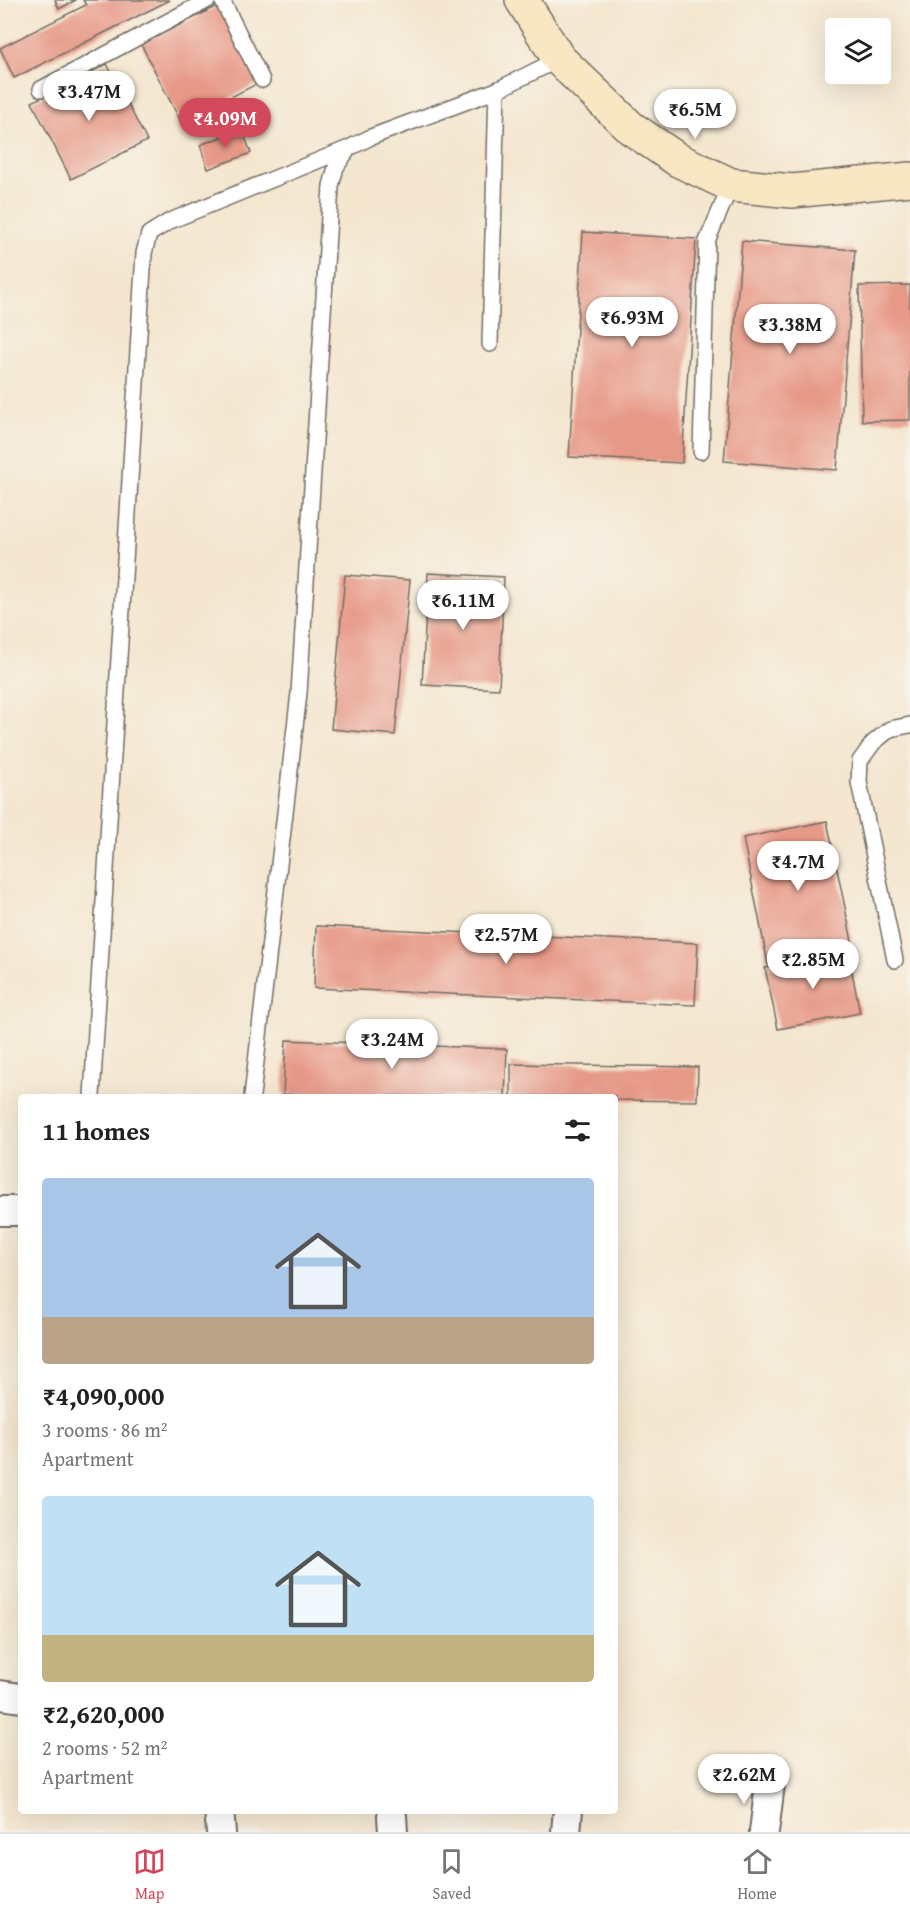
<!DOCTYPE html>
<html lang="en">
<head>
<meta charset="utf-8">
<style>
	body { margin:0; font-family:"Gentium Book Plus",serif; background:#f6f6f6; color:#222; height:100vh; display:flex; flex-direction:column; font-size:22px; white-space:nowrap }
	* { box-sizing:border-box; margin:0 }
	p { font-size:20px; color:#767676 }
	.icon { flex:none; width:33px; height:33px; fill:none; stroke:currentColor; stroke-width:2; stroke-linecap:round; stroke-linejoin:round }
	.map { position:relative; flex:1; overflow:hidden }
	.side { position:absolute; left:18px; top:1094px; width:600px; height:720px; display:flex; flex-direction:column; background:#fff; border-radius:6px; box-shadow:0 6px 24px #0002 }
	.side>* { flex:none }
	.controls { position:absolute; left:825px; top:18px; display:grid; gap:12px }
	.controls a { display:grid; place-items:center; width:66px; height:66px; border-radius:6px; background:#fff; box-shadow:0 6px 24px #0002; font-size:30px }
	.price { position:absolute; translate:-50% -51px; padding:0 14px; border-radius:21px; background:#fff; color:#222; font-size:20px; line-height:39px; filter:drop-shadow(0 2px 3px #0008) }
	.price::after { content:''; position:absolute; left:50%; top:36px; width:18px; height:14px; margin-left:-9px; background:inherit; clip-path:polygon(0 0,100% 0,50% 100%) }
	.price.active { background:#d1495b; color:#fff }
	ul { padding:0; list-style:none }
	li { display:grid; align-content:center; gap:12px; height:318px; padding:0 24px }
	li span { display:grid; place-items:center; height:186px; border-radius:6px; color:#555 }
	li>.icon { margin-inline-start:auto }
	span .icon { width:108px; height:108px; fill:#fffc; stroke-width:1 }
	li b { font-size:26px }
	h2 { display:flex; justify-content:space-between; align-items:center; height:72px; padding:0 24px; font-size:26px }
	.menu { display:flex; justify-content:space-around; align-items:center; height:84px; border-top:2px solid #e0e0e0; background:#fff; font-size:16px; color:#767676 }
	.menu a { display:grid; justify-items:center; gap:3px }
	.menu .active { color:#d1495b }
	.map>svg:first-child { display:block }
	.building { fill:#e79987 }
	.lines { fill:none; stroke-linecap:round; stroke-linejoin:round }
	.lane-casing { stroke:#716c64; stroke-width:18 }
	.street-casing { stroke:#716c64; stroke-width:32 }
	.secondary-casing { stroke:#716c64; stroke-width:36 }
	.lane { stroke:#fff; stroke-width:15 }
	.street { stroke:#fff; stroke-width:28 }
	.secondary { stroke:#f9e7c3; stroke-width:33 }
</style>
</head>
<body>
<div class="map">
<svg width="910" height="1832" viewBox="0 0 910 1832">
	<rect width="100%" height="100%" fill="#f7f3e8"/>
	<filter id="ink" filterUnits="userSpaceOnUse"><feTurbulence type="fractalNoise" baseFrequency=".0167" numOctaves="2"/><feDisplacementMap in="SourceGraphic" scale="12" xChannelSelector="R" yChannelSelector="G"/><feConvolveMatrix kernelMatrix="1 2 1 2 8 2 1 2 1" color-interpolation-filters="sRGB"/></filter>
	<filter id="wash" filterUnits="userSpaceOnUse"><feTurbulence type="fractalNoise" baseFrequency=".008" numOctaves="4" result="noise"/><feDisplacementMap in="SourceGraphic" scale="24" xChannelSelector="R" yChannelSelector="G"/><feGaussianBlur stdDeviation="1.35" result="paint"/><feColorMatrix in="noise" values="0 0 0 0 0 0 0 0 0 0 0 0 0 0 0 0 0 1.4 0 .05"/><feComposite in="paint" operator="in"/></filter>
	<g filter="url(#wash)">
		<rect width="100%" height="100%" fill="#f4e6cf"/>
		<g id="blocks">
			<!-- building -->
			<g class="building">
				<polygon points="55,0 76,0 59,9"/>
				<polygon points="83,0 170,0 14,78 0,48 86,5"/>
				<polygon points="222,4 261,82 181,122 141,44"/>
				<polygon points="107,64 147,141 71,179 32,102"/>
				<polygon points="242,129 251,153 208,169 200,145"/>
				<polygon points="583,232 696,239 682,463 569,457"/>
				<polygon points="742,241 855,250 837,470 724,461"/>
				<polygon points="910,285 910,420 862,421 859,286"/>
				<polygon points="428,573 504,577 499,689 422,685"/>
				<polygon points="345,575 410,580 395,735 331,729"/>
				<polygon points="827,821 853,946 768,964 743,838"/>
				<polygon points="316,926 698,943 695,1005 314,988"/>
				<polygon points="848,951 860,1013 778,1029 765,968"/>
				<polygon points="286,1040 507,1049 505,1096 342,1096 283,1094"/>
				<polygon points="511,1064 698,1067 697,1101 615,1100 615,1096 511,1096"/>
			</g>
		</g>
	</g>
	<g filter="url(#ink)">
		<use href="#blocks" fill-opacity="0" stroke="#716c64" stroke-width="1.5"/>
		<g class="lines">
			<!-- lane casing -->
			<g class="lane-casing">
				<g id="lane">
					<polyline points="222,0 262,80"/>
					<polyline points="41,89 208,0"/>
					<polyline points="490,344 497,90"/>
					<polyline points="701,451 707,241 731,185"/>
					<polyline points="895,960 859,782 860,761 873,743 890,729 910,725"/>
					<polyline points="92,1096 144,253 149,234 170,221 349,148"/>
					<polyline points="252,1096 299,693 331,186 336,167 349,148 371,137 497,90 559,59"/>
				</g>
			</g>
			<!-- street casing -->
			<g class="street-casing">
				<g id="street">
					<polyline points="0,1211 21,1211"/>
					<polyline points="0,1695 21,1698"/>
					<polyline points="219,1810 221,1832"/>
					<polyline points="392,1816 393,1832"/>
					<polyline points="566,1832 568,1810"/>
					<polyline points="764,1832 770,1784"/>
				</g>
			</g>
			<!-- secondary casing -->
			<g class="secondary-casing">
				<polyline id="secondary" points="522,0 559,59 631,128 678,160 731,185 792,191 910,179"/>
			</g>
			<!-- lane -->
			<use href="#lane" class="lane"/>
			<!-- street -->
			<use href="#street" class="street"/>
			<!-- secondary -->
			<use href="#secondary" class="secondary"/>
		</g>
	</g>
</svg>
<div class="controls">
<a><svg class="icon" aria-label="layers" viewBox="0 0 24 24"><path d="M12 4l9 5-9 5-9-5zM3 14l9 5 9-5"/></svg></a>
</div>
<b class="price" style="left:89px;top:122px">₹3.47M</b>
<b class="price" style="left:695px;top:140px">₹6.5M</b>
<b class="price active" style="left:225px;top:149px">₹4.09M</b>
<b class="price" style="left:632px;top:348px">₹6.93M</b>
<b class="price" style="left:790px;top:355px">₹3.38M</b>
<b class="price" style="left:463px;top:631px">₹6.11M</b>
<b class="price" style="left:798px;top:892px">₹4.7M</b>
<b class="price" style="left:506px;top:965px">₹2.57M</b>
<b class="price" style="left:813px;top:990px">₹2.85M</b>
<b class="price" style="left:392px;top:1070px">₹3.24M</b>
<b class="price" style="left:744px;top:1805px">₹2.62M</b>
<section class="side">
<h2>11 homes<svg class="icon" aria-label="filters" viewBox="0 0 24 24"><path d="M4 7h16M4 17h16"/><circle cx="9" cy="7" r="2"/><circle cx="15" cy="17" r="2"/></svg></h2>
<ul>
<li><span style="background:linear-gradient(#a9c7e8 75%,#b9a48a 0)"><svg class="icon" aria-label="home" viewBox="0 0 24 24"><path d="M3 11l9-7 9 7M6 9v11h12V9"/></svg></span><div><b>₹4,090,000</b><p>3 rooms · 86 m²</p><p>Apartment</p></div></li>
<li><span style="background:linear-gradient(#bfe0f5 75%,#c2b280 0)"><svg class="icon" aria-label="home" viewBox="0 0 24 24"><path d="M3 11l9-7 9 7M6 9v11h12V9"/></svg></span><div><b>₹2,620,000</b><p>2 rooms · 52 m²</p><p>Apartment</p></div></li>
</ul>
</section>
</div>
<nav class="menu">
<a class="active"><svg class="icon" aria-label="map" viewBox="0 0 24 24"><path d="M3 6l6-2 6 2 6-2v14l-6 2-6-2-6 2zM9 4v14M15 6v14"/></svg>Map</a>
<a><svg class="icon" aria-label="saved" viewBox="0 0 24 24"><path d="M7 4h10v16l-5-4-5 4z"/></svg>Saved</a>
<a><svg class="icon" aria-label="home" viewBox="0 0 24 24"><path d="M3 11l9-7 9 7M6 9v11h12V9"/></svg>Home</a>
</nav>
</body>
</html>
